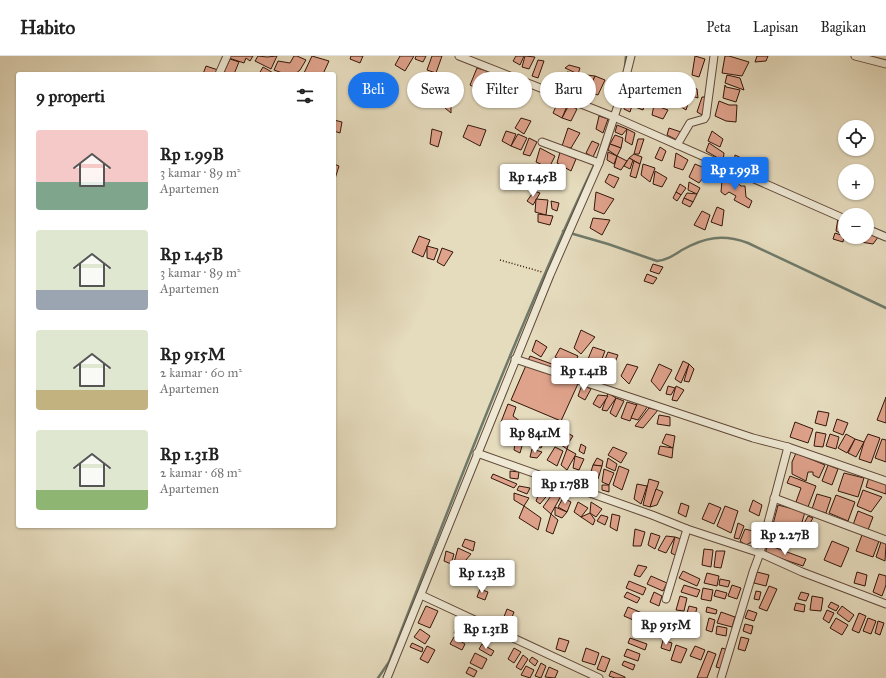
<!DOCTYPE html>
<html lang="id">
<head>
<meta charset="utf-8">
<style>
	body { margin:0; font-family:"IM FELL Great Primer",serif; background:#f2f2f2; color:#222; height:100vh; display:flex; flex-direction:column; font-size:15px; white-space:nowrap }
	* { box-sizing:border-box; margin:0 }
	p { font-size:13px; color:#767676 }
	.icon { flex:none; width:22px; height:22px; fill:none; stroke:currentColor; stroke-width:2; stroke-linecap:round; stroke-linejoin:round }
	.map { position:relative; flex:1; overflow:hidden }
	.sheet { position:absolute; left:16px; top:16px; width:320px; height:456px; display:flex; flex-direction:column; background:#fff; border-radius:4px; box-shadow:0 1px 3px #0004 }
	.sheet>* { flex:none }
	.hud { position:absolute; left:348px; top:16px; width:380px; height:36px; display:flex; gap:8px }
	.tools { position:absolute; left:838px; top:64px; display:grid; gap:8px }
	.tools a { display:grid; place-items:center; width:36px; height:36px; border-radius:50%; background:#fff; box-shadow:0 1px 3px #0004; font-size:20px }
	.price { position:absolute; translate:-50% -34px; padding:0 9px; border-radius:4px; background:#fff; color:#222; font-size:13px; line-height:26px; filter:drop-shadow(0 1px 2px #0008) }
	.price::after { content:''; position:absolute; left:50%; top:24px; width:12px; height:9px; margin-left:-6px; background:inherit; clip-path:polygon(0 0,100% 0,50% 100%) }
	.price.on { background:#1a73e8; color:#fff }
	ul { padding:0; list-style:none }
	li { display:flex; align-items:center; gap:12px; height:100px; padding:0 20px }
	li span { display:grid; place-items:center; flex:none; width:112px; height:80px; border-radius:4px; color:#555 }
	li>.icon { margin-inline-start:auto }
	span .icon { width:48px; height:48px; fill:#fffc; stroke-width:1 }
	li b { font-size:17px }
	h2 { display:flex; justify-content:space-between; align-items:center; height:48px; padding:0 20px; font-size:17px }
	.chip { padding:0 14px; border-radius:18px; background:#fff; box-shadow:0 1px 3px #0004; font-size:14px; line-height:36px }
	.chip.on { background:#1a73e8; color:#fff }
	header { display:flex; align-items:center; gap:24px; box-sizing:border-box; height:56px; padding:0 20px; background:#fff; border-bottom:1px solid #e0e0e0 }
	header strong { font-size:19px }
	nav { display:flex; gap:22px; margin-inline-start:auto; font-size:14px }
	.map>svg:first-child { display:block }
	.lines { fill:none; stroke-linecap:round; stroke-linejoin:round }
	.stream { stroke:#6f7a6b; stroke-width:2.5 }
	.building { fill:#dfa28b; stroke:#34160a }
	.minor-casing { stroke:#604737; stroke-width:9 }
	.path { stroke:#34160a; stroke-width:1.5; stroke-dasharray:1 2; stroke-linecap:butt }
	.minor { stroke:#eee8d4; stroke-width:7 }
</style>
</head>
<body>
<header>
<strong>Habito</strong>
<nav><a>Peta</a><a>Lapisan</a><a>Bagikan</a></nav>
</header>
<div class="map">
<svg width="886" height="622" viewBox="0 0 886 622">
	<rect width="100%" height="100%" fill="#e5dbbd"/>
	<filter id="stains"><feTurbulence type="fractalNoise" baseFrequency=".005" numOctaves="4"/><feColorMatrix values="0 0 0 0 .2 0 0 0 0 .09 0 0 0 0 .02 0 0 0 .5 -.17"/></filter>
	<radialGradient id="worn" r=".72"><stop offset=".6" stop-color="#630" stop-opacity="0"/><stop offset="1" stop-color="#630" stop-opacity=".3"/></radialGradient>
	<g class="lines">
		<!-- stream -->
		<g class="stream">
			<polyline points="625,11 626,0"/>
			<path d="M563,175L608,188L657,205C667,204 674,199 682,194C705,181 723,178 748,187L886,252"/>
			<path d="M378,622L389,606C454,439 518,270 595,107"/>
		</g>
	</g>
	<!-- building -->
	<g class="building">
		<polygon points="230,0 253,0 250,5 246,2 244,7 229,2"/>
		<polygon points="258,0 267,1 277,0 271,13 255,5"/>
		<polygon points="294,0 297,0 306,4 300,14 295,18 285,18 274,14 278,5 290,7"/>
		<polygon points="312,0 329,5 323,18 301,18 304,17"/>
		<polygon points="351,0 363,0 360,7 350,3"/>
		<polygon points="400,0 414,0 405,15 395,9"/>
		<polygon points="416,0 426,0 423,6 415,3"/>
		<polygon points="432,0 442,0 436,17 427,14"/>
		<polygon points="516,0 524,0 520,9 513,5"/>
		<polygon points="525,0 535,1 529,13 522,11"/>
		<polygon points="695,0 705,3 699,21 692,19"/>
		<polygon points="725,0 729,0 749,6 742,20 722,17"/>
		<polygon points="757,0 768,0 766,5 755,6"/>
		<polygon points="230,3 239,6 234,18 224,16"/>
		<polygon points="538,4 544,5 538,22 532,20"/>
		<polygon points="569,9 580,12 578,18 565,12"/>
		<polygon points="206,10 218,14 217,18 203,18"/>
		<polygon points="263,11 275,18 259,18"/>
		<polygon points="477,12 487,15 477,33 470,29"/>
		<polygon points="487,15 495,21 488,36 481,33"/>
		<polygon points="567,16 576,17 571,37 561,31"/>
		<polygon points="578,18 595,20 588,36 579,34 582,24 578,22"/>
		<polygon points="727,19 740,22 744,34 725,27"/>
		<polygon points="595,20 605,24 598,39 588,36"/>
		<polygon points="643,24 656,28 651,38 639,32"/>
		<polygon points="510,25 522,30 523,37 518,48 504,41"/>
		<polygon points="683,28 697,33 698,42 679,36"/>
		<polygon points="725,29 726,31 740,34 736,46 723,42"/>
		<polygon points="626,37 636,38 630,56 624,53"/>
		<polygon points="445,38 451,40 451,57 445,52"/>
		<polygon points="681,38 690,42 686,54 678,49"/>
		<polygon points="702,41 707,41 704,60 697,56"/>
		<polygon points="639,42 646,43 643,54 635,51"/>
		<polygon points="719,45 729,49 737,49 736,66 726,65 715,60"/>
		<polygon points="558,46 567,50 562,62 553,57"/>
		<polygon points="569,49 577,53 571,65 562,62"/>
		<polygon points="654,49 668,54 663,63 652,59"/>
		<polygon points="599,60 608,63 603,77 596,73"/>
		<polygon points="521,62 531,65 524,78 515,72"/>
		<polygon points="334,64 342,66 340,77 334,75"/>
		<polygon points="468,69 486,74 480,90 463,81"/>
		<polygon points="617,69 627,73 622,79 615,76"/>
		<polygon points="568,72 580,77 571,92 562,90"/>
		<polygon points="669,72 681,76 677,84 667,79"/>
		<polygon points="432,73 442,76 438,91 430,88"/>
		<polygon points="627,73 635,77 632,89 625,85"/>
		<polygon points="506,75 516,78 511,90 502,85"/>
		<polygon points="712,75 723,83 720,91 708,85"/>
		<polygon points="518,78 527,82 521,94 511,90"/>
		<polygon points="615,79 623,82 621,92 610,88"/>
		<polygon points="529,82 537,86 530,100 523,98"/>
		<polygon points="638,83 644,83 639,98 634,98"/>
		<polygon points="592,85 599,88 593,101 586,97"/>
		<polygon points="709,87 724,97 723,105 706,95"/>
		<polygon points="610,88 621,92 617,100 608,94"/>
		<polygon points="660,91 666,95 662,105 655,102"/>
		<polygon points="540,92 555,100 549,112 536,106"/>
		<polygon points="560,96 576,103 571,115 557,107"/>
		<polygon points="608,96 617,100 614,108 607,104"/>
		<polygon points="676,97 688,104 683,114 674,111"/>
		<polygon points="634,98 642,101 640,108 629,102"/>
		<polygon points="735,99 754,108 751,115 734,109"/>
		<polygon points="617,100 627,105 621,114 614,111"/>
		<polygon points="629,102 633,104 630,113 624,110"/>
		<polygon points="634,105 640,108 636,122 630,120"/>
		<polygon points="334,108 339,110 334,126"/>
		<polygon points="643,108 655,112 650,126 641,119"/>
		<polygon points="695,108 709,114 699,127 689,121"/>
		<polygon points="655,115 667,122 662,131 653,128"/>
		<polygon points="609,118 619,122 614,132 605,126"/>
		<polygon points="727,119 741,130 745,130 746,141 752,145 749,152 734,144 736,140 729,136 725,139 721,136 722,124"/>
		<polygon points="689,126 700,132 697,138 688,134"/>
		<polygon points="680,128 686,132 681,139 676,136"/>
		<polygon points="534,135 540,137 533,149 527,145"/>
		<polygon points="596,136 614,143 604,158 594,154"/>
		<polygon points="676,136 681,139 677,145 673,142"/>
		<polygon points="687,137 697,138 693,146 684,142"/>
		<polygon points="684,142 693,146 690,151 682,147"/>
		<polygon points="536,143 548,144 546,159 535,156"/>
		<polygon points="551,145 559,147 557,155 552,153"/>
		<polygon points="717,151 724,154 722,170 711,166"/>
		<polygon points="702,155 710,159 705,174 694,169"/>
		<polygon points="538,158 553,160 550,169 538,166"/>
		<polygon points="593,162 610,164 602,179 590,172"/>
		<polygon points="838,162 845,166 844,179 836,175"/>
		<polygon points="835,177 844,180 843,186 833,183"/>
		<polygon points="867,177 879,180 873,188 861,186 863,181 867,181"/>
		<polygon points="419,180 430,184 423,201 412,196"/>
		<polygon points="427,190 438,193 434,204 427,202"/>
		<polygon points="442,192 453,196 444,210 437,206"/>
		<polygon points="653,208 663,211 659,218 650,215"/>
		<polygon points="647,218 657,222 653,228 644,225"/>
		<polygon points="581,274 595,281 581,298 574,292"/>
		<polygon points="536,284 547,291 541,301 532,295"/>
		<polygon points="593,291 605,295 600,308 588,303"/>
		<polygon points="560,292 578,300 573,311 555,301"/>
		<polygon points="608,296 618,299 609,321 599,318"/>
		<polygon points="530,300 582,319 561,365 511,344"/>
		<polygon points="683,305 689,308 681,327 675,323"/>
		<polygon points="627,308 638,311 629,328 621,320"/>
		<polygon points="659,308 672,314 660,335 651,325"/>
		<polygon points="689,308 694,313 689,326 684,325"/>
		<polygon points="582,329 591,333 585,344 578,340"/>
		<polygon points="668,330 675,332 671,339 666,338"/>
		<polygon points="676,330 684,334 677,345 672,344"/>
		<polygon points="608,337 616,342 607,355 602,354"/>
		<polygon points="598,339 608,340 600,352 593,348"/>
		<polygon points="886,341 886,367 877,364"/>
		<polygon points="616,342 624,345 616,361 610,357"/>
		<polygon points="627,346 637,349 630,365 621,362"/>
		<polygon points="638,346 648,350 638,364 631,362"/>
		<polygon points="508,348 516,351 513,360 521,366 517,373 501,366"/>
		<polygon points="649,352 658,354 643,372 635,370"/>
		<polygon points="818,355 829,357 826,370 815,367"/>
		<polygon points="659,359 670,361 670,370 657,368"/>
		<polygon points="837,363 848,367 843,379 833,375"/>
		<polygon points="795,366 813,373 808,387 790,381"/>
		<polygon points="528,372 539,374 534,383 529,383"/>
		<polygon points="517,373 526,376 520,397 514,394"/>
		<polygon points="539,374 548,377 541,392 537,390"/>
		<polygon points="561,374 573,380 569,386 557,378"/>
		<polygon points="816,376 826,378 823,391 814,390"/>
		<polygon points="557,378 569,386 567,393 554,384"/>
		<polygon points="666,378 675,380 673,392 662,387"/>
		<polygon points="830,378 839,381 836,393 826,390"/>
		<polygon points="846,378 855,383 847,397 838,392"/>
		<polygon points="868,378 880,382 871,407 859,403 864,386"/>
		<polygon points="855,383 864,386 856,401 848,397"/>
		<polygon points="882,383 886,384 886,406 875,402"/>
		<polygon points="581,388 586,391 584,398 579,395"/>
		<polygon points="660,390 673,392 672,402 658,398"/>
		<polygon points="555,391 563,395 557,410 547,404"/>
		<polygon points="613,391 627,397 621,407 608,399"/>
		<polygon points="532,393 542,396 537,402 530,401"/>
		<polygon points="567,393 576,398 567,414 561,409"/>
		<polygon points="796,397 825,409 819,422 813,419 813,416 808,416 806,425 792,418 792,406"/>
		<polygon points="575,400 584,403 579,414 573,412"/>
		<polygon points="597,402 603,405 602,410 593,409"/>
		<polygon points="608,402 617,408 615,415 606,411"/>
		<polygon points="593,409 602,410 598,423 589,422"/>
		<polygon points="828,409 838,413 832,429 822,425"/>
		<polygon points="619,410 629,414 622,434 613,429"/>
		<polygon points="604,413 614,417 609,429 602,426"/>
		<polygon points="510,415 519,416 518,423 510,422"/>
		<polygon points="844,417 864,422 858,441 838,435"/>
		<polygon points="493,418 517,428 514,432 491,422"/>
		<polygon points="790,420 816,430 808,451 796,446 801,432 787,427"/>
		<polygon points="869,421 886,428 886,438 866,431"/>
		<polygon points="649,423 659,426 650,451 643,449"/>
		<polygon points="637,428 647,430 641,448 634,443"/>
		<polygon points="602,429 609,429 609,436 602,434"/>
		<polygon points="519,430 530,432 527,438 517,434"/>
		<polygon points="542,430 551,435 540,448 536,445"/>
		<polygon points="656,433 663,436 657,449 650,451"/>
		<polygon points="863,434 882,441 871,456 857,450"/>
		<polygon points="514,437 529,442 524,450 514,444"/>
		<polygon points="553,437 561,440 551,458 543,451"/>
		<polygon points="817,438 831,442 826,457 812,453"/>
		<polygon points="836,439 855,446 848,465 829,457"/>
		<polygon points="563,442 571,446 567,456 558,451"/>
		<polygon points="753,444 762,449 759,460 749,455"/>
		<polygon points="578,446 588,452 581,461 574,456"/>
		<polygon points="591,446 602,453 596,461 590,457"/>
		<polygon points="681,447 689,450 686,461 678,457"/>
		<polygon points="709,447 721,452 714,468 702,463"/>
		<polygon points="778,449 805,456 800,473 794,471 789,489 769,484"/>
		<polygon points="524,450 541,462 538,474 519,462"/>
		<polygon points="725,450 738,455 731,477 717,470"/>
		<polygon points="555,451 567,456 562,462 555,459"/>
		<polygon points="858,455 873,461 868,474 853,469"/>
		<polygon points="590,457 595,464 593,469 581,461"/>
		<polygon points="551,458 558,464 553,478 546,475"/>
		<polygon points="612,458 620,460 617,475 610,471"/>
		<polygon points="601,459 608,461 605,469 597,465"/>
		<polygon points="808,460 813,462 802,481 799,477"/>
		<polygon points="738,467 744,470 739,483 734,482"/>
		<polygon points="635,473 645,476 641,490 633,490"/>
		<polygon points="745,473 757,476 752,486 746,489 740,485"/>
		<polygon points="651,477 660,480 655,493 648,489"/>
		<polygon points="862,479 879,485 873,501 856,495"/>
		<polygon points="666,480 675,481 666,497 658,494"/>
		<polygon points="675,481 684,484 675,499 671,497"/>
		<polygon points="465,483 475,486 473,495 462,490"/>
		<polygon points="832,485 849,492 841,511 824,504"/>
		<polygon points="881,486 886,488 885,505 876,501"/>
		<polygon points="768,489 806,503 803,510 765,497"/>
		<polygon points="458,492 471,498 460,511 453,510"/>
		<polygon points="704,493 713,494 711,511 702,509"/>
		<polygon points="446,495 454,498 451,508 444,505"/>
		<polygon points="716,495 725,495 721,512 714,511"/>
		<polygon points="638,509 647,511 640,521 634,519"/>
		<polygon points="683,515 700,523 697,530 679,522"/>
		<polygon points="757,516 769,519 766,530 754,527"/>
		<polygon points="857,516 867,519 865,530 854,527"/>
		<polygon points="707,517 719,520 717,530 704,527"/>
		<polygon points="879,518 886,520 886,529 882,540 873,536"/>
		<polygon points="651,520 667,527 663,535 647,528"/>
		<polygon points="720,523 730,525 728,531 719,529"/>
		<polygon points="629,525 646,532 643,539 626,532"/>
		<polygon points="684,529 700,534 697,541 681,536"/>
		<polygon points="732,529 741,532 737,543 728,540"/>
		<polygon points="769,530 777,533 767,555 759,552"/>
		<polygon points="703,532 713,534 711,545 701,543"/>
		<polygon points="480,533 488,536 485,544 477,541"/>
		<polygon points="716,534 727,537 725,543 714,540"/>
		<polygon points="756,535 761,536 759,544 754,543"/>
		<polygon points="627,536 640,542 637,547 624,541"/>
		<polygon points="654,536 662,540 659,550 650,546"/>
		<polygon points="801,536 809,538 806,545 798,543"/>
		<polygon points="680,540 687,542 684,555 676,554"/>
		<polygon points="812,540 823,542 821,555 810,554"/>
		<polygon points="831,546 839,550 836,555 828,551"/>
		<polygon points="796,547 805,549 804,556 794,554"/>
		<polygon points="426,550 438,555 430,572 418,567"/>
		<polygon points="689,550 697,552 695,559 687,557"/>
		<polygon points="842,550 854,559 849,566 837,557"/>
		<polygon points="628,551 642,557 638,566 624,560"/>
		<polygon points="707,551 717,554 716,558 706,556"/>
		<polygon points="507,553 514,556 509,569 502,566"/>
		<polygon points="748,554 757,557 754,565 745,562"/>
		<polygon points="827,554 834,557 829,567 823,563"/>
		<polygon points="721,556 735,561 732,571 717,567"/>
		<polygon points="859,557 866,560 859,577 852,574"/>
		<polygon points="675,560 682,563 680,570 672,568"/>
		<polygon points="709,562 715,564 712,576 706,574"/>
		<polygon points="836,562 848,569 842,579 830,572"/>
		<polygon points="868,562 876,565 871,578 863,575"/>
		<polygon points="685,564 693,567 690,572 683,569"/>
		<polygon points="459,565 470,569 464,582 454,577"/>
		<polygon points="878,565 884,567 880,579 875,577"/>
		<polygon points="745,568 753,570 751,578 743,575"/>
		<polygon points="717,570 727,572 726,580 716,578"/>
		<polygon points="420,573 430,580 425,588 414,581"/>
		<polygon points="471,573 476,575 469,586 465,583"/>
		<polygon points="454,581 465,588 462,594 450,588"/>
		<polygon points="741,581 749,583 745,595 738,593"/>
		<polygon points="559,582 569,585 565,596 556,593"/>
		<polygon points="630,582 647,588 645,594 628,587"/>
		<polygon points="663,584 672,587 670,595 661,592"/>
		<polygon points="412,587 423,592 422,596 410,591"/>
		<polygon points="482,588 494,595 491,600 479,593"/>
		<polygon points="676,589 687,593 681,607 671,604"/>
		<polygon points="427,590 435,594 428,607 420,603"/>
		<polygon points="695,590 705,594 701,604 690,600"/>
		<polygon points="514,592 521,596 514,607 508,603"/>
		<polygon points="586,592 599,597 595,609 582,605"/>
		<polygon points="722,592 728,594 723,613 716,611"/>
		<polygon points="627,593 640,598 638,605 624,600"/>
		<polygon points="708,595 716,598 707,622 697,622"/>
		<polygon points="475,597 487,603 482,613 470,607"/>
		<polygon points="523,599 528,603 521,614 516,611"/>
		<polygon points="602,600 610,603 605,616 597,613"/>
		<polygon points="532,601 538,605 535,610 529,605"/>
		<polygon points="624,605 635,609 633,614 622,609"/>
		<polygon points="541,607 546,610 541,622 535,620"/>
		<polygon points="526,610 534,614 530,622 521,619"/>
		<polygon points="469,611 477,615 474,621 466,617"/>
		<polygon points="549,611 558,615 555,622 545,621"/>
		<polygon points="611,615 625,621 625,622 615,622 609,620"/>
	</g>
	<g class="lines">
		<!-- minor casing -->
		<g class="minor-casing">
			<g id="minor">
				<polyline points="459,0 614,61 845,163"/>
				<polyline points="855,0 886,8"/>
				<polyline points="219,18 227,0"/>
				<polyline points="542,86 599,107"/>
				<polyline points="677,89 690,67 704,63 706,60 714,0"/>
				<polyline points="867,173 886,181"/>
				<polyline points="515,303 753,382 788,391 886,425"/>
				<polyline points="477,397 652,459 687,473 760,497 802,516 886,548"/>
				<polyline points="774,442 886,484"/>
				<polyline points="421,539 599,622"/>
				<polyline points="666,543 687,473"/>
				<polyline points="387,622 550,219 599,107 621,40 631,0"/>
				<polyline points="721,622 753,516 760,497 788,391"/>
			</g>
		</g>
		<!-- path -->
		<polyline class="path" points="500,204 542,216"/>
		<!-- minor -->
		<use href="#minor" class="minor"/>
	</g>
	<rect width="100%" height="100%" filter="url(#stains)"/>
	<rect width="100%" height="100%" fill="url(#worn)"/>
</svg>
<div class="tools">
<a><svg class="icon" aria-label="locate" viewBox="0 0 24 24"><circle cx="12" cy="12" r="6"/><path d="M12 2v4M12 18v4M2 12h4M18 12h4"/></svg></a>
<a>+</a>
<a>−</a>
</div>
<b class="price on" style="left:735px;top:135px">Rp 1.99B</b>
<b class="price" style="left:533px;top:142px">Rp 1.45B</b>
<b class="price" style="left:584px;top:336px">Rp 1.41B</b>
<b class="price" style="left:535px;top:398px">Rp 841M</b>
<b class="price" style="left:565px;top:449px">Rp 1.78B</b>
<b class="price" style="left:785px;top:500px">Rp 2.27B</b>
<b class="price" style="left:482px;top:538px">Rp 1.23B</b>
<b class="price" style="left:666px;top:590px">Rp 915M</b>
<b class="price" style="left:486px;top:594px">Rp 1.31B</b>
<div class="hud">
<a class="chip on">Beli</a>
<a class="chip">Sewa</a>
<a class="chip">Filter</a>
<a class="chip">Baru</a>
<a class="chip">Apartemen</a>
</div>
<section class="sheet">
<h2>9 properti<svg class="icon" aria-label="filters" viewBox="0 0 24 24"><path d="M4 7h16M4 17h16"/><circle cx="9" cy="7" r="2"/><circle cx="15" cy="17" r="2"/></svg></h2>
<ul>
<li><span style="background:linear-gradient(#f6c9c9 65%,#7fa58c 0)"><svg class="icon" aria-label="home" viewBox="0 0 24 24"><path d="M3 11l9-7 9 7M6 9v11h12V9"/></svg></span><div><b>Rp 1.99B</b><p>3 kamar · 89 m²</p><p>Apartemen</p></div></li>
<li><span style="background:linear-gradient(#dfe7d0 75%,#9aa5b1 0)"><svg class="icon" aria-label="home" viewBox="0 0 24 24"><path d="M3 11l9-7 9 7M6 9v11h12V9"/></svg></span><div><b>Rp 1.45B</b><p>3 kamar · 89 m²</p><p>Apartemen</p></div></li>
<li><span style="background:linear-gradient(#dfe7d0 75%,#c2b280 0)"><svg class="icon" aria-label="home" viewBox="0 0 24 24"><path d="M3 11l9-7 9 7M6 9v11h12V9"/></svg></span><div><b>Rp 915M</b><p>2 kamar · 60 m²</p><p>Apartemen</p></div></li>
<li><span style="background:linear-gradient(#dfe7d0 75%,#8fb573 0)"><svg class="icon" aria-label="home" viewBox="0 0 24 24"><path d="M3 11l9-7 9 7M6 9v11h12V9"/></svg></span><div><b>Rp 1.31B</b><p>2 kamar · 68 m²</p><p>Apartemen</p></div></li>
</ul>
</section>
</div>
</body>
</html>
